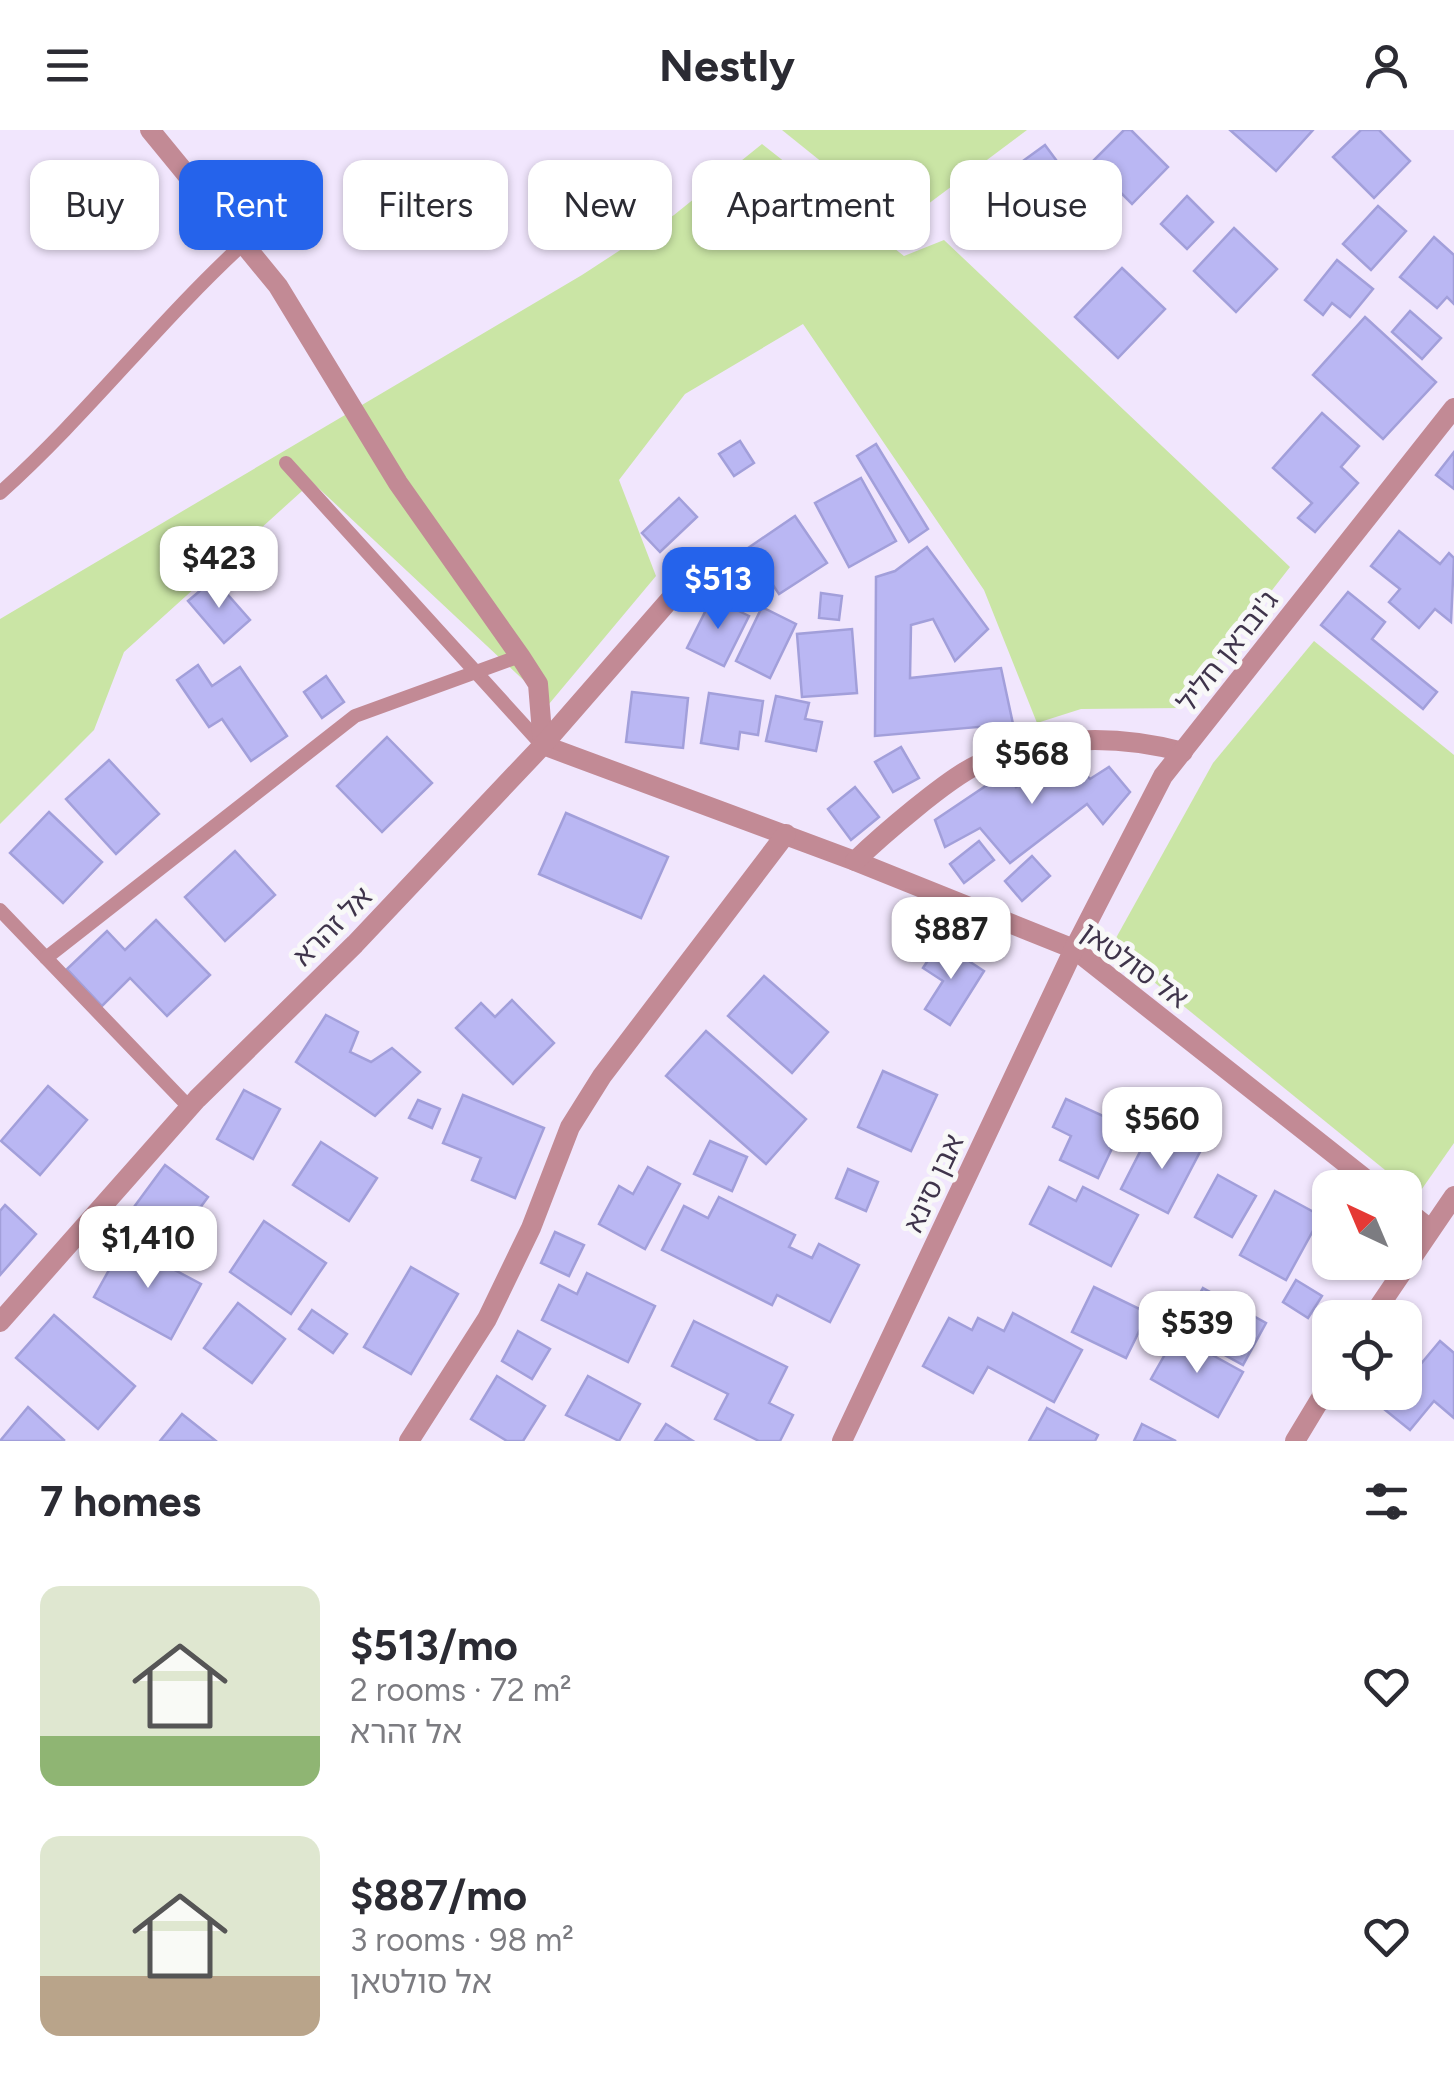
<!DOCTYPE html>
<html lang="en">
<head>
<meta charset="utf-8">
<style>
	body { margin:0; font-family:Figtree,"Noto Sans Hebrew",sans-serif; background:#f2f2f3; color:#2b2b33; height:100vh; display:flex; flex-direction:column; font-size:38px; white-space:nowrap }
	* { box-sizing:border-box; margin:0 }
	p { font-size:32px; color:#7c7c81 }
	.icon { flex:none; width:55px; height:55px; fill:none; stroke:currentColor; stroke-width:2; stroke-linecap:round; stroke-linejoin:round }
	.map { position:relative; height:1311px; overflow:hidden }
	.drawer { display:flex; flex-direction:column; background:#fff; flex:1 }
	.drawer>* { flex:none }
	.hud { position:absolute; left:30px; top:30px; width:1395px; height:90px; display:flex; gap:20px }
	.needle { width:65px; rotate:316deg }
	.fabs { position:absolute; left:1312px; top:1040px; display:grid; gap:20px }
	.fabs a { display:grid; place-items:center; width:110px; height:110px; border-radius:20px; background:#fff; box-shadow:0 2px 8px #0004; font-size:50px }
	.price { position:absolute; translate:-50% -85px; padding:0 22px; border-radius:20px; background:#fff; color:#222; font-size:32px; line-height:65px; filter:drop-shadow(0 2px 5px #0008) }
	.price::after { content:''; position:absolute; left:50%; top:60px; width:30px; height:22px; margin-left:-15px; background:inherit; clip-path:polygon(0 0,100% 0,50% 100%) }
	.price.on { background:#2563eb; color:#fff }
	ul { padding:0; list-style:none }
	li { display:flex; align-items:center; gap:30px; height:250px; padding:0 40px }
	li span { display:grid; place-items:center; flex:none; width:280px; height:200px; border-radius:20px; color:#555 }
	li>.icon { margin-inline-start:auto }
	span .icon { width:120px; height:120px; fill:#fffc; stroke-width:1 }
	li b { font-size:42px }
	h2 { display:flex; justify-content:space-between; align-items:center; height:120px; padding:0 40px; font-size:42px }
	.tag { padding:0 35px; border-radius:20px; background:#fff; box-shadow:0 2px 8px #0004; font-size:35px; line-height:90px }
	.tag.on { background:#2563eb; color:#fff }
	header { display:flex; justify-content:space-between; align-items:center; height:130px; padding:0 40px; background:#fff; font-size:45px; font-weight:700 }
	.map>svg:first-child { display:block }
	.green { fill:#cae5a5 }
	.building { fill:#bab7f3; stroke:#a29fda; stroke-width:2.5 }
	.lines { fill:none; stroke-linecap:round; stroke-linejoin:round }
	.service { stroke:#c28a95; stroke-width:14 }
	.minor { stroke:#c28a95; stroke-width:20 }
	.labels { text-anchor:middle; stroke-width:10; stroke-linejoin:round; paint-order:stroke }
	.street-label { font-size:28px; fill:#3f344b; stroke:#f8f8f8 }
</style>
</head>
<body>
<header><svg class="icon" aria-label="menu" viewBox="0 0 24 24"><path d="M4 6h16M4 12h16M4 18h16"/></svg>Nestly<svg class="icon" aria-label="person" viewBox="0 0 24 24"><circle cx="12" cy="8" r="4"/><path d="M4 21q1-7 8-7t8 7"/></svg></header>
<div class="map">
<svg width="1454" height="1311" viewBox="0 0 1454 1311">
	<rect width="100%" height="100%" fill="#f1e6fd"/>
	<!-- green -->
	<g class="green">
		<polygon points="782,0 1027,0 900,95"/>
		<polygon points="762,14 904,126 944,110 1290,437 1181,578 1081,579 1037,593 984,460 803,194 685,264 619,350 656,446 549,574 312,352 124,522 94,600 0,694 0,489 582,145 674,85"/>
		<polygon points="1314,511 1454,625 1454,1013 1417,1066 1111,817 1213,633"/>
	</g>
	<!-- building -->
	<g class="building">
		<polygon points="1124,0 1131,0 1168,37 1132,74 1091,33"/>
		<polygon points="1230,0 1313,0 1276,41"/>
		<polygon points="1361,0 1379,0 1410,31 1374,68 1333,27"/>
		<polygon points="1045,15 1062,38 1000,84 983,60"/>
		<polygon points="1089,57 1118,86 1097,108 1067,79"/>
		<polygon points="1187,66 1213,92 1187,119 1161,94"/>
		<polygon points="1378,76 1406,101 1371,140 1343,114"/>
		<polygon points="1234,98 1277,139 1236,182 1194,141"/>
		<polygon points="1434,107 1454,125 1454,174 1447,167 1437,178 1400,147"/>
		<polygon points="1337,130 1373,159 1350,187 1332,173 1323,185 1305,170"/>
		<polygon points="1122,138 1165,179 1118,228 1075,187"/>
		<polygon points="1410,181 1441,208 1422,229 1392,202"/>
		<polygon points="1365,187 1436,252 1383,309 1313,245"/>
		<polygon points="1322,283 1359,316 1341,337 1358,353 1315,402 1298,388 1312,373 1273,338"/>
		<polygon points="740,311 754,333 734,346 719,324"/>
		<polygon points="876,314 928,399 909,412 857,326"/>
		<polygon points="1454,322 1454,359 1436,345"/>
		<polygon points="861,348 896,411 849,437 815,373"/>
		<polygon points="679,368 697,387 660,422 642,403"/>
		<polygon points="795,386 827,433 779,464 748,418"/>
		<polygon points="1399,401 1440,434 1449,423 1454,428 1451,492 1435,479 1419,498 1389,472 1400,459 1371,436"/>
		<polygon points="927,417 988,499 955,531 933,489 911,495 910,548 1001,538 1013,594 875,606 876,447 895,441"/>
		<polygon points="214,449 250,490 224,513 188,471"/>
		<polygon points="1348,462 1385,492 1372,509 1437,562 1423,579 1321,495"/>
		<polygon points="821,463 842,466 839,490 819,488"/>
		<polygon points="712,468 749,486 724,536 687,518"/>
		<polygon points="762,477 796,494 770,548 736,531"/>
		<polygon points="852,499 857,563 802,567 797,504"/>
		<polygon points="198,535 212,556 240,537 287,606 251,631 222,589 209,597 177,550"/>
		<polygon points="326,546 344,572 322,588 304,562"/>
		<polygon points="632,562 688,568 683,618 626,612"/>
		<polygon points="709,563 763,571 758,605 740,602 738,619 701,613"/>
		<polygon points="776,566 809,573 805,589 822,592 816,621 766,611"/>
		<polygon points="387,607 432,653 382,702 337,656"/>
		<polygon points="901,617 919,648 893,662 875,632"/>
		<polygon points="1067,626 1090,649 1109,637 1130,662 1103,694 1087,674 1010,733 980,698 945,717 935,690 1005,643 1016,657"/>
		<polygon points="109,630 159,684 116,724 66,669"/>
		<polygon points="855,657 879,687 851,710 828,679"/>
		<polygon points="49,682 102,732 63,773 10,723"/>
		<polygon points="566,683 668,727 641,788 539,744"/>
		<polygon points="979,711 994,730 964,753 950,734"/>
		<polygon points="235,721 275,765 225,811 185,767"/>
		<polygon points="1032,726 1050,746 1022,771 1005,751"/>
		<polygon points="156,790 210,845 167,886 130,848 102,876 67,839 107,801 125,820"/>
		<polygon points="940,812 984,841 950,895 925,879 943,851 923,838"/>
		<polygon points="764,846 828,902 792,943 728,886"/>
		<polygon points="512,870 554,913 513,954 456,898 481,873 495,887"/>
		<polygon points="326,885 358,902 350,922 371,932 392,918 420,942 375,986 296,932"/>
		<polygon points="706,901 806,989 766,1034 666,946"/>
		<polygon points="883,941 937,965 911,1021 858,997"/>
		<polygon points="48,956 87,990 40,1045 1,1011"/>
		<polygon points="244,960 280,979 253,1029 217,1009"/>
		<polygon points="463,965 544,998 515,1068 472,1050 481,1028 443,1013"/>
		<polygon points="1066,969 1123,995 1098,1048 1060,1030 1071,1006 1053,997"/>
		<polygon points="418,970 440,979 432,998 409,988"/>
		<polygon points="1174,1004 1202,1018 1168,1083 1121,1059 1145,1012 1164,1022"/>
		<polygon points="710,1011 747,1027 732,1061 694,1044"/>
		<polygon points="321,1012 377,1048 349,1091 293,1055"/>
		<polygon points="165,1035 208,1067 177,1109 134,1077"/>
		<polygon points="648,1037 680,1054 645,1119 599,1094 619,1056 633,1064"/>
		<polygon points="848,1039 878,1052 866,1081 836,1068"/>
		<polygon points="1218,1045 1256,1066 1232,1107 1195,1087"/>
		<polygon points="1049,1057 1076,1071 1083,1057 1138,1085 1111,1136 1030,1094"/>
		<polygon points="1275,1061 1321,1086 1286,1150 1240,1125"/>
		<polygon points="719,1067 795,1105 789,1117 812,1128 819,1114 859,1135 830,1192 777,1165 772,1175 662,1120 684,1076 708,1088"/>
		<polygon points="5,1075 36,1104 0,1145 0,1081"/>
		<polygon points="264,1091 326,1133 291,1184 230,1142"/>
		<polygon points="555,1102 584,1115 569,1146 541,1133"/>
		<polygon points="124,1113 201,1154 171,1209 94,1167"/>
		<polygon points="411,1137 458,1164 411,1244 364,1217"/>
		<polygon points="587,1143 655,1176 628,1232 542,1190 559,1155 577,1164"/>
		<polygon points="1296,1150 1322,1166 1308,1188 1283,1172"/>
		<polygon points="1094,1157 1148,1183 1126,1228 1072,1202"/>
		<polygon points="1203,1158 1266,1193 1243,1235 1179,1200"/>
		<polygon points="238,1173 285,1209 252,1253 204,1218"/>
		<polygon points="312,1180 347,1204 333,1223 299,1199"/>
		<polygon points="1013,1183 1082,1220 1054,1272 988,1237 973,1263 923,1236 949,1188 972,1200 978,1188 1004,1201"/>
		<polygon points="54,1185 135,1256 98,1299 16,1228"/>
		<polygon points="694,1191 787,1237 769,1273 793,1285 780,1311 759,1311 715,1289 728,1264 672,1236"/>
		<polygon points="518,1201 550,1219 532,1249 502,1231"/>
		<polygon points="1176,1205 1243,1242 1218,1287 1151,1249"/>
		<polygon points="1440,1211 1454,1223 1454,1288 1434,1271 1410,1300 1384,1279 1397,1262 1405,1262 1405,1253"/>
		<polygon points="497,1246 545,1276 523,1311 507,1311 471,1289"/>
		<polygon points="588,1246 640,1274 619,1311 566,1285"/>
		<polygon points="28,1277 64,1310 63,1311 0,1311"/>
		<polygon points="1047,1278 1098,1305 1095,1311 1029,1311"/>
		<polygon points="182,1284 216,1311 160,1311"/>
		<polygon points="666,1294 693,1311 655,1311"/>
		<polygon points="1142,1294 1176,1311 1134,1311"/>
	</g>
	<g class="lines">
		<!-- service -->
		<g class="service">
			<polyline points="286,333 542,615"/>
			<path d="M0,363C87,285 158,192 244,113"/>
			<polyline points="0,780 189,977"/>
			<polyline points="46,828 355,586 520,526"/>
		</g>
		<!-- minor -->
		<g class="minor">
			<polyline points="150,0 278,156 398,353 520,526 538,554 543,615 855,731 1074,819 1377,1058"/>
			<path d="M855,731C881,706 947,649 977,635C1043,605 1115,604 1183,622"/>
			<polyline points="1405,1079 1430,1099"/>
			<polyline points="1371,1188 1454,1066"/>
			<polyline points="0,1192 197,969 355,814 543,615 700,435"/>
			<polyline points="409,1311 487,1189 531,1098 570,997 602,946 786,704"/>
			<polyline points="842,1311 1074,819 1163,646 1454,278"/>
			<polyline points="1295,1311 1330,1253"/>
		</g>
	</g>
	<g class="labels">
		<!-- street labels -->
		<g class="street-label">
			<text transform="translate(1227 521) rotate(-52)" y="10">ג'ובראן חליל</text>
			<text transform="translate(332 796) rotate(-45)" y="10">אל זהרא</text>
			<text transform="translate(1135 835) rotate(36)" y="10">אל סולטאן</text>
			<text transform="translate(933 1053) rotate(-65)" y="10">אבן סינא</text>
		</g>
	</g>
</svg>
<div class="fabs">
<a><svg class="needle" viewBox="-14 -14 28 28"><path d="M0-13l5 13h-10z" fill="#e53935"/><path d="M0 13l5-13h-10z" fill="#7c7c81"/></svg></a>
<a><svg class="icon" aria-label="locate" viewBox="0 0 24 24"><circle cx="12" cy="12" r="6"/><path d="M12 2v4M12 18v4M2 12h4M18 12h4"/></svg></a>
</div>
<b class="price" style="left:219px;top:481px">$423</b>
<b class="price on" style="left:718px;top:502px">$513</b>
<b class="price" style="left:1032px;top:677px">$568</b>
<b class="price" style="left:951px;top:852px">$887</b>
<b class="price" style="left:1162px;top:1042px">$560</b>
<b class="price" style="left:148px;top:1161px">$1,410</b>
<b class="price" style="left:1197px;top:1246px">$539</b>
<div class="hud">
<a class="tag">Buy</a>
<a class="tag on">Rent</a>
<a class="tag">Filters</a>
<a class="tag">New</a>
<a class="tag">Apartment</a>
<a class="tag">House</a>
</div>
</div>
<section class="drawer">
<h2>7 homes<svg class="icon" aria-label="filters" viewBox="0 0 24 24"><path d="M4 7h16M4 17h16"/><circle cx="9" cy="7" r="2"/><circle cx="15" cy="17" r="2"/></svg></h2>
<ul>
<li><span style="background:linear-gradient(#dfe7d0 75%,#8fb573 0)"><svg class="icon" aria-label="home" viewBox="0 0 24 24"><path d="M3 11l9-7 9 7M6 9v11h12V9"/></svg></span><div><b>$513/mo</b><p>2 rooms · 72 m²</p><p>אל זהרא</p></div><svg class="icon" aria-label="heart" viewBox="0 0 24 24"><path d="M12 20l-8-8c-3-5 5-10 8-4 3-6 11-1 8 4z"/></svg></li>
<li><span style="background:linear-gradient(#dfe7d0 70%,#b9a48a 0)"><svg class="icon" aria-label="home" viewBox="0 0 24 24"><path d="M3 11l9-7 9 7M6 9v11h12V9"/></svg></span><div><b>$887/mo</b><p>3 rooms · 98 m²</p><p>אל סולטאן</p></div><svg class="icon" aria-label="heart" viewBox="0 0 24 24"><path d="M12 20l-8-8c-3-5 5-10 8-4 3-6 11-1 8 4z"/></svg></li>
</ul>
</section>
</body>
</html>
